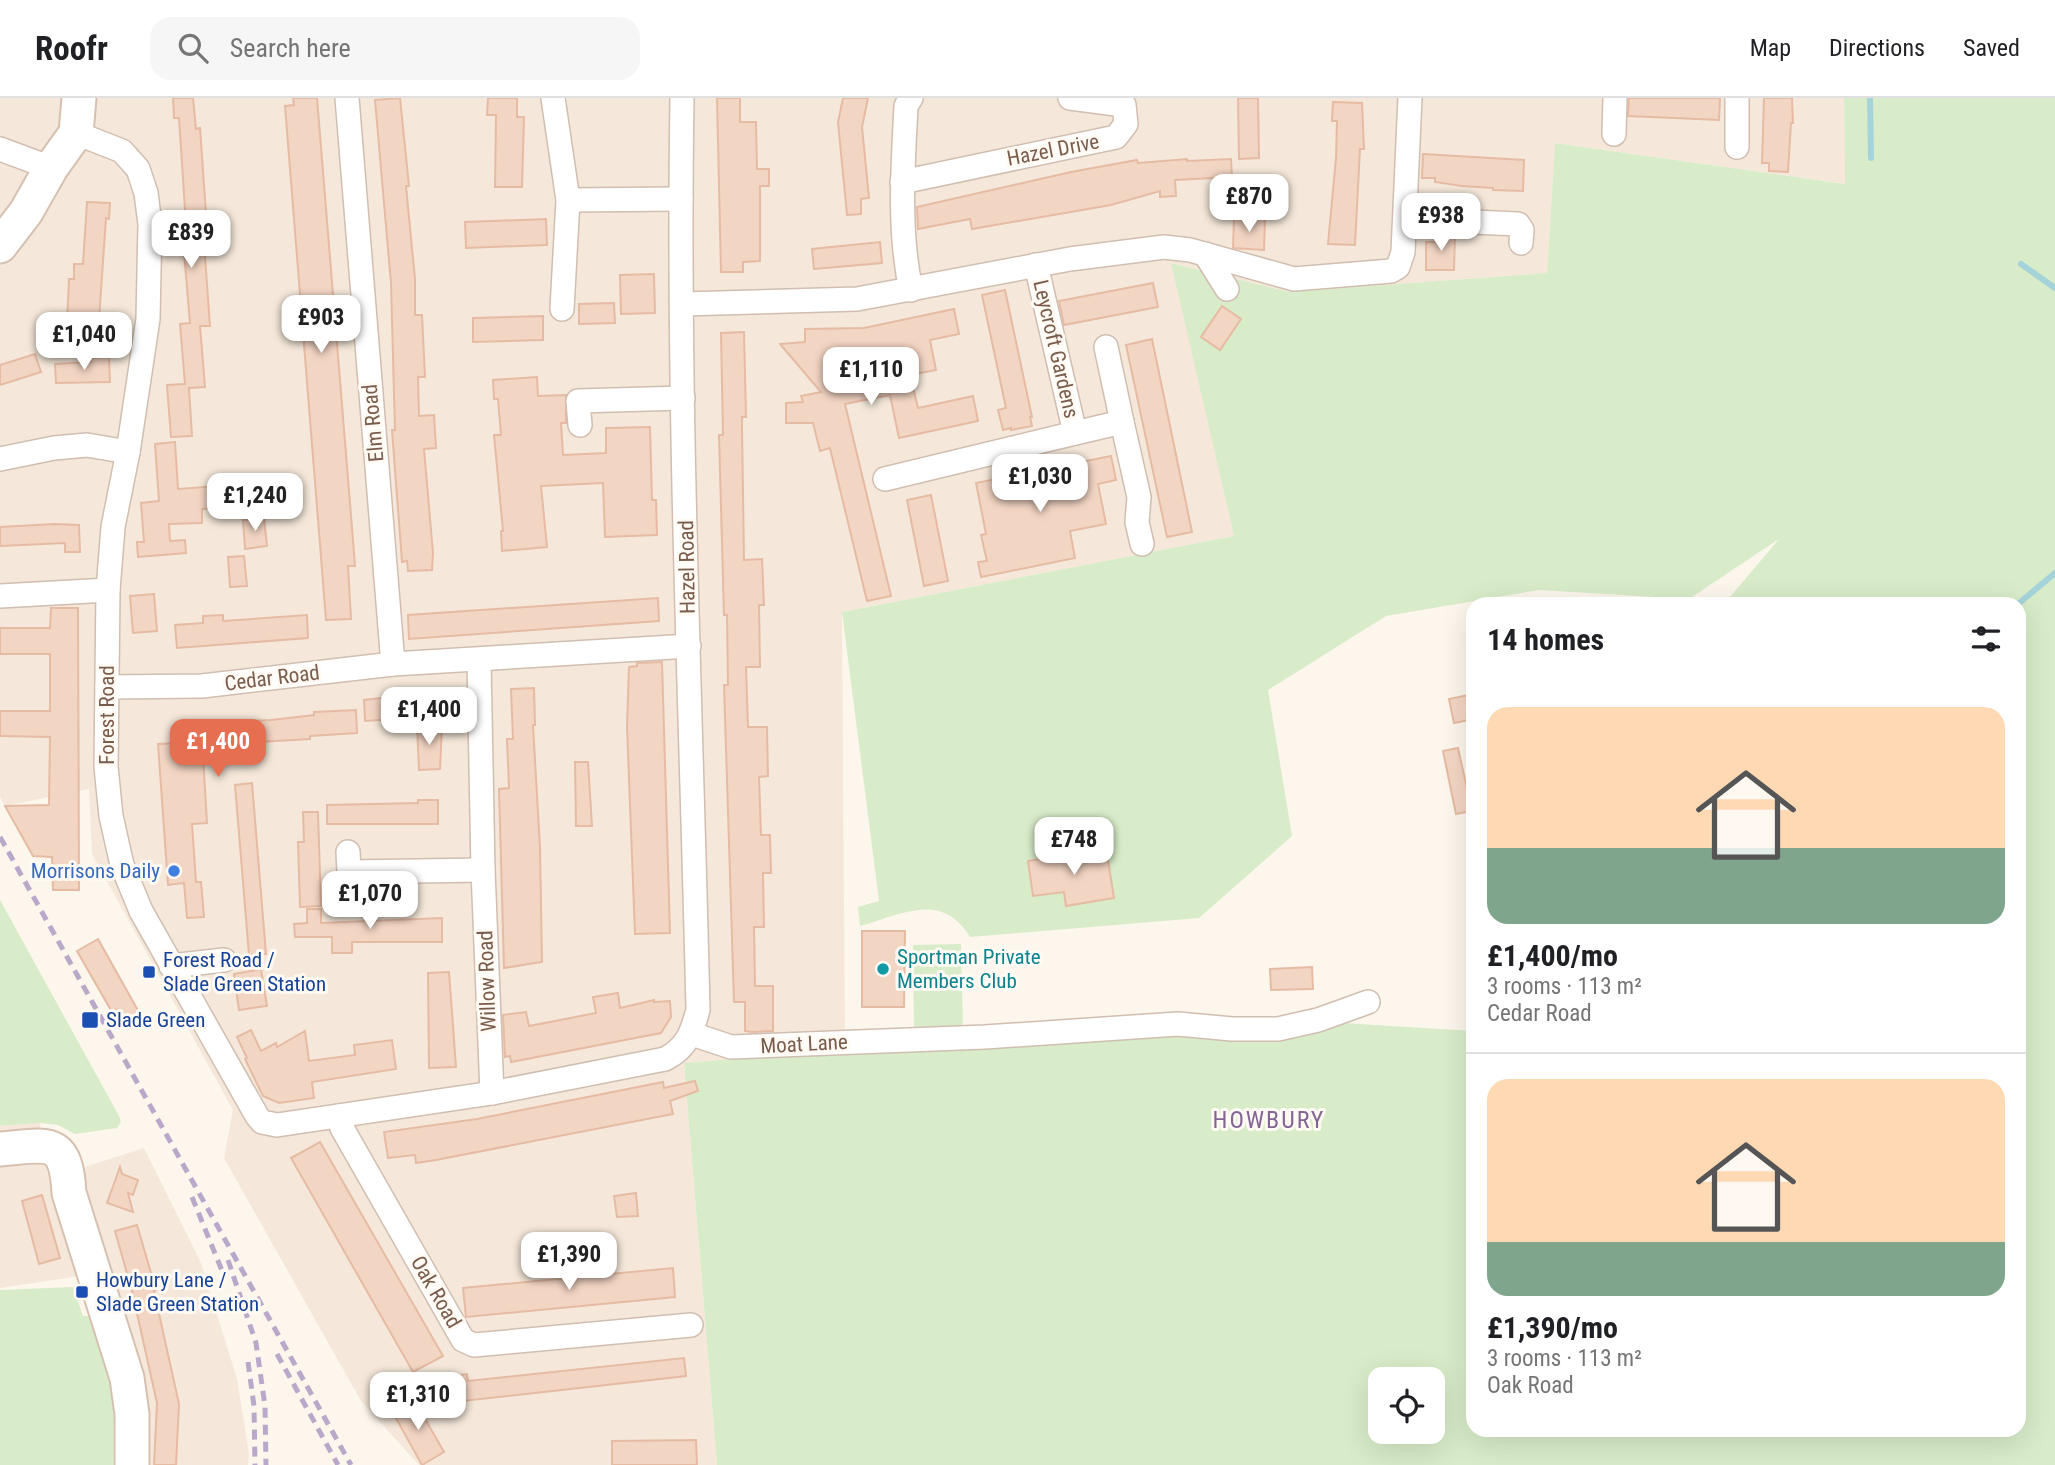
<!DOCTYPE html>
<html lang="en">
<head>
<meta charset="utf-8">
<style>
	body { margin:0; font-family:"Roboto Condensed",sans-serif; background:#f6f6f6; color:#202124; height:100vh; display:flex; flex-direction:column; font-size:26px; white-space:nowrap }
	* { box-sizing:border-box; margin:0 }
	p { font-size:23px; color:#757577 }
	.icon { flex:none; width:38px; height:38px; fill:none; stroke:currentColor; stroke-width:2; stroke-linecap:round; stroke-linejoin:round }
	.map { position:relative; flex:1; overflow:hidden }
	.drawer { position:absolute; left:1466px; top:499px; width:560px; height:840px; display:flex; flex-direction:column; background:#fff; border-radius:21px; box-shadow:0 7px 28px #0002 }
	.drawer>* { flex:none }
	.tools { position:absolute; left:1368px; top:1269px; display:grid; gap:14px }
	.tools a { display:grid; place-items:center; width:77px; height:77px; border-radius:14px; background:#fff; box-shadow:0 7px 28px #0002; font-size:35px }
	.price { position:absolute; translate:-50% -60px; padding:0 16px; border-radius:14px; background:#fff; color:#222; font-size:23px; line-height:46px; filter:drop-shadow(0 2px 4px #0008) }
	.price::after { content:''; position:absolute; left:50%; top:42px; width:21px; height:16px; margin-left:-10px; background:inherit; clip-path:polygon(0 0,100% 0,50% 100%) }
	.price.on { background:#e76f51; color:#fff }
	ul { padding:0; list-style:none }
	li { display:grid; align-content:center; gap:14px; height:371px; padding:0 21px }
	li+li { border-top:2px solid #e0e0e0 }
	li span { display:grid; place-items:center; height:217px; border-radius:21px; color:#555 }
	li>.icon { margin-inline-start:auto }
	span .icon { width:126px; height:126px; fill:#fffc; stroke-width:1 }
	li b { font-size:30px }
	h2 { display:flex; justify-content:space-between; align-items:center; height:84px; padding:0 21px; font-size:30px }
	header { display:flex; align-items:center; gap:42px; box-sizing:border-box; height:98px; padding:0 35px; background:#fff; border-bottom:2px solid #e0e0e0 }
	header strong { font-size:33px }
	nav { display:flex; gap:38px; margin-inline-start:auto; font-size:24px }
	.search { width:490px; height:63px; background:#f6f6f6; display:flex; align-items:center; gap:18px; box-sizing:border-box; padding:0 24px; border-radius:21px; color:#757577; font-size:26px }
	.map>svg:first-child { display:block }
	.residential { fill:#f5e8da }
	.green { fill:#d8ecc9; fill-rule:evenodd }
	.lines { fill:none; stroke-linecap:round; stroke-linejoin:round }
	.stream { stroke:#a5d3da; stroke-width:6 }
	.building { fill:#f3d5c3; stroke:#e6bba3; stroke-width:2; fill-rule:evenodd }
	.street-casing { stroke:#d1beb0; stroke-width:26 }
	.secondary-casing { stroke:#d6c0b0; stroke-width:37 }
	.street { stroke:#fff; stroke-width:23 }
	.secondary { stroke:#fff; stroke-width:33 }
	.rail { stroke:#b9a8c9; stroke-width:5; stroke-dasharray:10 7; stroke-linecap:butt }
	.shop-dot { fill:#3f7fe0; stroke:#fffaf3; stroke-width:2.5 }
	.culture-dot { fill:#0f9aa8; stroke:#fffaf3; stroke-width:2.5 }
	.transit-dot { fill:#1a4fb4; stroke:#fffaf3; stroke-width:2.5 }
	.labels { text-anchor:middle; stroke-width:6; stroke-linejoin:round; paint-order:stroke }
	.street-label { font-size:21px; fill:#7a5c4d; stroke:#fffaf3 }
	.shop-label { font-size:21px; fill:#366cbe; stroke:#fffaf3; text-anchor:end }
	.culture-label { font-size:21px; fill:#0d838f; stroke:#fffaf3; text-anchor:start }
	.transit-label { font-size:21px; fill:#164399; stroke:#fffaf3; text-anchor:start }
	.quarter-label { font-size:24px; letter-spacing:2px; fill:#846695; stroke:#fffaf3 }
</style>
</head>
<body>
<header>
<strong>Roofr</strong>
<div class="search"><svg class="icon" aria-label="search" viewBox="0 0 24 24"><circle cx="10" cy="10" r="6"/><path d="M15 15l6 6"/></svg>Search here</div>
<nav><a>Map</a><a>Directions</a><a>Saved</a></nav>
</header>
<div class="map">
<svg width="2055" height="1367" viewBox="0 0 2055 1367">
	<rect width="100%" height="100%" fill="#fdf6ec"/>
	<!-- residential -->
	<g class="residential">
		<polygon points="0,0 1844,0 1846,86 1555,45 1547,175 1289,194 1172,165 1234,438 842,514 845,952 684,965 717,1367 419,1367 361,1303 224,1060 233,1012 92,756 89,691 5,708 0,699"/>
		<polygon points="40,1025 46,1071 80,1178 0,1190 0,1028"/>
		<polygon points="144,1050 201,1165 237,1281 249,1356 248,1367 131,1367 63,1076"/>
	</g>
	<!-- green -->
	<g class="green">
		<path d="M1844,0H2055V1367H717L684,965L845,952L918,954L986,951L1051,939L1168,933L1241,944L1342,925L1473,933L1474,1332H2020V506H1724L1779,441L1689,501L1539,492L1386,518L1268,592L1292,738L1199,820L970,839C942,793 903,816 860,828L858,809L879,803L842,514L1234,438L1171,165L1289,194L1547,175L1555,45L1845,86ZM1381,1281H1433V1334H1381Z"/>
		<polygon points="0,802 119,1018 121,1024 117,1030 75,1036 58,1027 40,1025 0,1028"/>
		<polygon points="961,846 963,933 914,934 913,847"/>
		<polygon points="73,1189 83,1218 90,1218 114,1302 113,1367 0,1367 0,1192"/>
	</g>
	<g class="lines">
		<!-- stream -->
		<g class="stream">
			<polyline points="1870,0 1871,60"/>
			<polyline points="2021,166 2055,190"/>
			<polyline points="2018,506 2055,475"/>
		</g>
	</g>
	<!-- building -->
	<g class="building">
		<polygon points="173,0 193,0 196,31 200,30 207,130 203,131 210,228 200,228 205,289 189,290 192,338 171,339 167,287 185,286 180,226 190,225 183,142 187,142 179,20 174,20"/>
		<polygon points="293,0 317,0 353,442 355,468 348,468 351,521 326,522 285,8 294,7"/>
		<polygon points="400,0 409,88 406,88 415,181 415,217 422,217 425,279 418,279 419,318 434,317 436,350 424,351 433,455 432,472 408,473 407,463 402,464 392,332 395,332 391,185 375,2"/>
		<polygon points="488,0 517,0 517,19 524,19 522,89 495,89 496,17 487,17"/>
		<polygon points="717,0 740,0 740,24 756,24 757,71 769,71 769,88 760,88 760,163 743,164 743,174 721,174"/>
		<polygon points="843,0 868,0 862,29 869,100 861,101 861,116 847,117 838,24"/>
		<polygon points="1238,0 1258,0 1259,60 1239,61"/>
		<polygon points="1629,0 1720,0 1719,22 1628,18"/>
		<polygon points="1764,0 1792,0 1793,25 1791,25 1788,74 1769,73 1769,65 1762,65"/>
		<polygon points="1333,4 1362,5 1364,51 1360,51 1355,147 1328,146 1336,60 1337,23 1332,23"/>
		<polygon points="1423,56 1524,62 1523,93 1493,92 1493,90 1462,88 1435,84 1435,80 1422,80"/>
		<polygon points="1187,61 1187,63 1231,61 1232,79 1175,82 1176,98 1160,99 1160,93 1111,107 972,131 970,121 918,131 917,109 1071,74 1137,62 1138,65"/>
		<polygon points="87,104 110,105 109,121 106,120 98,236 78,234 78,226 67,225 69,181 74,181 74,166 83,166"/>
		<polygon points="1234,120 1265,121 1264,152 1233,150"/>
		<polygon points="546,121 547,147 466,150 465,124"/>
		<polygon points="1436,136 1455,137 1454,172 1426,172 1426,144 1436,144"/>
		<polygon points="880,144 882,165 814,171 812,151"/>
		<polygon points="654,176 655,215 621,216 620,177"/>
		<polygon points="1153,185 1158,209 1064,227 1059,203"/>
		<polygon points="1005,192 1032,319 1030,319 1032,328 1011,332 1011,330 1003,332 998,312 1006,310 982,197"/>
		<polygon points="614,205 615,225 579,226 579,206"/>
		<polygon points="1222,208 1241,221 1220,252 1201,239"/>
		<path d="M954,211L959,236L930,242L936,272L910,277L918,310L973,298L978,323L899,340L890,297L845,306L891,498L867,503L830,350L820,353L813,325H786V305L803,304L801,298L821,294L780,246L805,244V231L864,230ZM893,250L899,279L845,289L838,251H871L872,254Z"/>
		<polygon points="543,218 543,242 473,244 473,220"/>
		<polygon points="744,234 746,319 742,319 742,330 744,462 762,461 764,507 759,507 760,569 746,569 748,629 767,629 768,678 759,679 761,737 770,737 771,775 763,775 764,829 754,829 755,888 773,888 773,933 751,934 745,933 745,904 734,904 724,587 728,587 727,517 724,517 719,337 723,337 721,235"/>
		<polygon points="1152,241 1192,434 1167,439 1126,247"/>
		<polygon points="35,256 41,274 0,287 0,267"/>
		<polygon points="109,259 110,284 56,285 55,266 91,264 90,260"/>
		<polygon points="537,279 538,298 566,297 566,325 561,325 563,357 606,355 606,330 650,329 652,402 656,402 657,437 605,439 603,385 541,388 547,449 502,453 501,433 503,433 494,337 501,337 498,301 494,301 493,282"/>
		<polygon points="175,344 178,391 218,388 219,410 202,411 202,425 169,426 170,443 185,442 186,455 138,459 137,444 144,444 141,405 159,403 155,346"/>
		<polygon points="1111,358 1116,382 1098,386 1106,426 1070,433 1075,460 981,479 978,464 987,463 981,437 986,436 976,385"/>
		<polygon points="931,397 948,483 924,488 907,402"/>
		<polygon points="264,420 267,448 245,451 243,422"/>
		<polygon points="55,426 79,427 80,454 65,454 65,445 0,448 0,429"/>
		<polygon points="244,458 247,488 230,489 228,459"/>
		<polygon points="154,496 157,533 133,535 130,498"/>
		<polygon points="658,500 659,523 409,541 408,517"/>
		<polygon points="51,510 78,510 79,792 53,792 52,759 33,758 5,708 49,707 50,639 0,638 0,613 50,613 50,556 0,556 0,530 50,530"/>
		<polygon points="223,517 223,523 307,517 308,540 177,550 175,527 203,525 203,518"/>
		<polygon points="662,564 670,835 635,836 627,629 629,569 637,568 637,565"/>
		<polygon points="534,590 535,627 533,627 540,750 542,864 504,870 499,691 509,690 507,641 513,641 511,591"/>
		<polygon points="1474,596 1474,621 1454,625 1449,601"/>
		<polygon points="408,597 410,620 365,623 364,602"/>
		<polygon points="356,612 357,635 310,638 310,641 241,645 241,654 203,657 207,725 192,726 196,784 201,784 204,819 187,820 184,785 168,787 158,646 176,645 175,626 271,622 314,617 314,614"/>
		<polygon points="442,628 440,671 419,672 417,629"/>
		<polygon points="1458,650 1472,713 1456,716 1443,653"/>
		<polygon points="575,664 588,664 592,728 576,728"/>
		<polygon points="252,685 266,856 249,857 235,687"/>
		<polygon points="418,702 438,702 438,726 327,726 327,707 418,705"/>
		<polygon points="303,714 318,714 321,808 300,809 298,744 304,744"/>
		<polygon points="1106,750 1114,800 1066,808 1064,794 1033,798 1028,763"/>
		<polygon points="307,811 321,811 321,825 442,820 442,844 352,844 352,855 332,855 332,839 295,839 294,826 307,825"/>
		<polygon points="862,833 905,833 904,909 862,909"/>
		<polygon points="98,841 140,916 125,924 117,911 112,914 77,853"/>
		<polygon points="1312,869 1313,891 1271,892 1270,871"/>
		<polygon points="261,871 267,908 239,912 234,876"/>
		<polygon points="449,874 456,969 429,970 428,875"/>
		<polygon points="618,895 620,910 654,902 654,904 670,903 671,919 661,935 511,964 510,958 505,959 503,917 526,914 529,928 596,915 593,899"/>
		<polygon points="251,932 261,953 276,945 277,949 305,933 309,963 355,957 354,947 392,942 396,971 312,984 314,1000 279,1005 263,998 245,961 247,960 237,939"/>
		<polygon points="695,983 698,993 670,1003 673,1016 436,1062 416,1065 415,1057 388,1060 384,1034 477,1021 663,984 664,990"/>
		<polygon points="320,1044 443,1258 413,1274 291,1060"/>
		<polygon points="120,1069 122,1076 138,1082 133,1097 128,1095 133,1114 107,1105"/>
		<polygon points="636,1095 638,1118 617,1119 614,1098"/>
		<polygon points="42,1097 60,1160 39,1166 22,1103"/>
		<polygon points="137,1127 156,1192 154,1193 179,1306 176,1367 154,1367 157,1305 132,1193 115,1133"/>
		<polygon points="673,1170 675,1199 466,1219 463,1190"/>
		<polygon points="684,1260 686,1278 454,1304 451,1278 467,1276 468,1283"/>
		<polygon points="413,1300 444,1354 422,1367 392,1313"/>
		<polygon points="696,1342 697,1367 612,1367 612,1343"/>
	</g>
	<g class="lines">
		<!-- street casing -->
		<g class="street-casing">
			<g id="street">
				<polyline points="347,0 393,566"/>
				<polyline points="553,0 568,102 562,211"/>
				<path d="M911,0L906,8C903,68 898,132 911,192"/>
				<polyline points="1737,0 1737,49"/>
				<path d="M76,35L122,53L138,71L146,95L150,126L148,221L128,354L113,429L108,492L106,669L111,718L122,767L141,813L257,1018L262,1024L277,1027L492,995L665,961C687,950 692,934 698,912C691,608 677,304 682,0"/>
				<polyline points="1614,36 1615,0"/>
				<polyline points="0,51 51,70"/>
				<polyline points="902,84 1116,39 1126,26 1124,7 1070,0"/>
				<polyline points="568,102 681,101"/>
				<polyline points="1405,121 1518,126 1522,132 1521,145"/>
				<polyline points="1205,156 1227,191"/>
				<polyline points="682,206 857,201 1070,161 1164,149 1190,152 1294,181 1391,173 1398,169 1403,154 1410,0"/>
				<polyline points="1106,249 1122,324"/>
				<polyline points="580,327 578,303 683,300"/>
				<polyline points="1075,335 1122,324 1139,399 1137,424 1142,446"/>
				<polyline points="0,361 54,350 87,347 128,354"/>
				<polyline points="885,381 1075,335 1036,167"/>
				<polyline points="0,498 108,492"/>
				<polyline points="479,563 483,772 492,995"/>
				<polyline points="107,589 202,588 393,566 689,548"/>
				<polyline points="348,754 349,774 483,772"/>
				<polyline points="171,868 224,862"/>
				<polyline points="692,936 731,949 985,939 1178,926 1232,931 1278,931 1318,922 1368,904"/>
				<polyline points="339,1018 342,1030 463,1242 474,1247 691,1227"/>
			</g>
		</g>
		<!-- secondary casing -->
		<g class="secondary-casing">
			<g id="secondary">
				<polyline points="0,148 26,114 51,70 76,35 79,0"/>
				<path d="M0,1051C48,1047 66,1038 69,1095L127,1280L132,1316V1367"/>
			</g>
		</g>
		<!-- street -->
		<use href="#street" class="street"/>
		<!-- secondary -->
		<use href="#secondary" class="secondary"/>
		<!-- rail -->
		<g class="rail">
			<polyline points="0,739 351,1367"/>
			<polyline points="192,1099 225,1180"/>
			<polyline points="228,1162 256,1245 265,1308 266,1367"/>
			<polyline points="277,1256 338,1367"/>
			<polyline points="248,1264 254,1308 255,1367"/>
		</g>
	</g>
	<!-- markers -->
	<circle class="shop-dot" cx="174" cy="773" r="7"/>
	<circle class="culture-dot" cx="883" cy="871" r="7"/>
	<g class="transit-dot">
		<rect x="142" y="867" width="14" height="14" rx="3.5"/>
		<rect x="81" y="913" width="18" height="18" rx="3.5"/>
		<rect x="75" y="1187" width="14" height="14" rx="3.5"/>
	</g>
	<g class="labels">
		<!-- street labels -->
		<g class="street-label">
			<text transform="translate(1053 52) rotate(-11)" y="7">Hazel Drive</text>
			<text transform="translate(1056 251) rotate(77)" y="7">Leycroft Gardens</text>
			<text transform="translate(373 325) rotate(-95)" y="7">Elm Road</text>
			<text transform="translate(687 469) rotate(-91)" y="7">Hazel Road</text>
			<text transform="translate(272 580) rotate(-7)" y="7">Cedar Road</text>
			<text transform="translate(107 617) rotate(-90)" y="7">Forest Road</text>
			<text transform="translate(487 883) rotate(-92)" y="7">Willow Road</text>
			<text transform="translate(804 946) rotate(-3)" y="7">Moat Lane</text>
			<text transform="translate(436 1194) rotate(60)" y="7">Oak Road</text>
		</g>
		<!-- shop labels -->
		<g class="shop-label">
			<text x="160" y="780">Morrisons Daily</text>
		</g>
		<!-- culture labels -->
		<g class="culture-label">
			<text x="897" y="866">Sportman Private<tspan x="897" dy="24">Members Club</tspan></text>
		</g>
		<!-- transit labels -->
		<g class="transit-label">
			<text x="163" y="869">Forest Road /<tspan x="163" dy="24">Slade Green Station</tspan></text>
			<text x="106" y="929">Slade Green</text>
			<text x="96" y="1189">Howbury Lane /<tspan x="96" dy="24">Slade Green Station</tspan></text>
		</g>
		<!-- quarter labels -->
		<g class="quarter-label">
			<text x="1269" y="1030">HOWBURY</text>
		</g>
	</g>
</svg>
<div class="tools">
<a><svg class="icon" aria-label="locate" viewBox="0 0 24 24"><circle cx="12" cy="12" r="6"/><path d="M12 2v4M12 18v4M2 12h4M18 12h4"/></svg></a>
</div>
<b class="price" style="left:1249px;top:136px">£870</b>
<b class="price" style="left:1441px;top:155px">£938</b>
<b class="price" style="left:191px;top:172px">£839</b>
<b class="price" style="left:321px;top:257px">£903</b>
<b class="price" style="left:84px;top:274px">£1,040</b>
<b class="price" style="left:871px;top:309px">£1,110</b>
<b class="price" style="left:1040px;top:416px">£1,030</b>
<b class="price" style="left:255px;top:435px">£1,240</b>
<b class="price" style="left:429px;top:649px">£1,400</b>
<b class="price on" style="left:218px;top:681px">£1,400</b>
<b class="price" style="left:1074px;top:779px">£748</b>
<b class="price" style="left:370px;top:833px">£1,070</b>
<b class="price" style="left:569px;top:1194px">£1,390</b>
<b class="price" style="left:418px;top:1334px">£1,310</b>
<section class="drawer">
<h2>14 homes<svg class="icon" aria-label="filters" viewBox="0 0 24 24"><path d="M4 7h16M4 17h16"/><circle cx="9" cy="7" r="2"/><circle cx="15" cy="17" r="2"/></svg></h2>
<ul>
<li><span style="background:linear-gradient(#ffd9b3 65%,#7fa58c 0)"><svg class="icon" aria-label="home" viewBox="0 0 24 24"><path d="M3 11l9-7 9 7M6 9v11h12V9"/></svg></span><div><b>£1,400/mo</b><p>3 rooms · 113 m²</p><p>Cedar Road</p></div></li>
<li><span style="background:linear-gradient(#ffd9b3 75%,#7fa58c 0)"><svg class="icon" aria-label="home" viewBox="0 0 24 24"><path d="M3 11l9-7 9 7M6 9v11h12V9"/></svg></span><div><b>£1,390/mo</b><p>3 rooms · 113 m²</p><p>Oak Road</p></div></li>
</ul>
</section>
</div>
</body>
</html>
